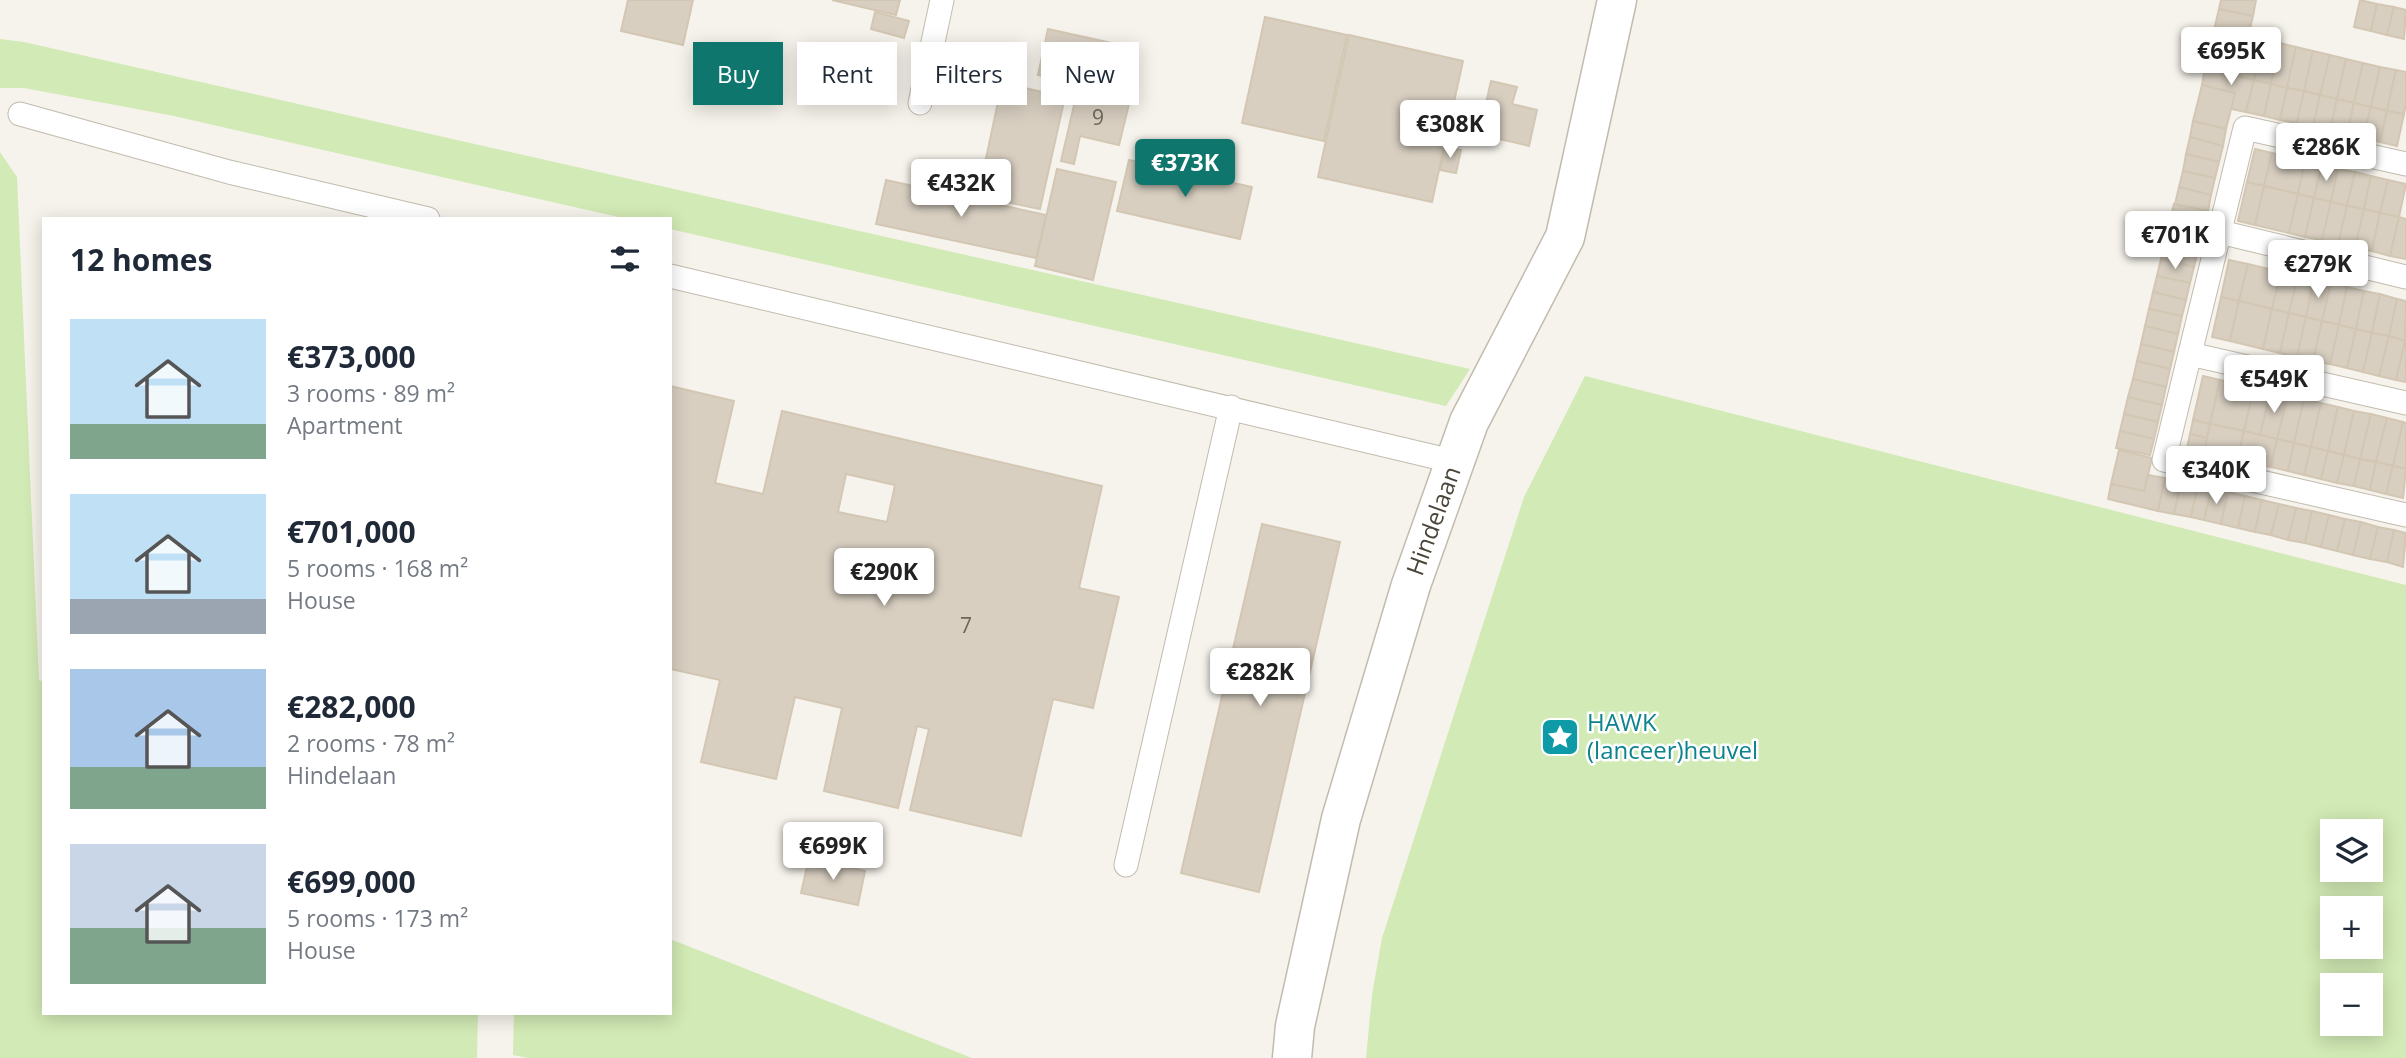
<!DOCTYPE html>
<html lang="en">
<head>
<meta charset="utf-8">
<style>
	body { margin:0; font-family:"Open Sans",sans-serif; background:#f2f2f3; color:#1f2937; height:100vh; display:flex; flex-direction:column; font-size:26px; white-space:nowrap }
	* { box-sizing:border-box; margin:0 }
	p { font-size:23px; color:#747a83 }
	.icon { flex:none; width:38px; height:38px; fill:none; stroke:currentColor; stroke-width:2; stroke-linecap:round; stroke-linejoin:round }
	.map { position:relative; flex:1; overflow:hidden }
	.side { position:absolute; left:42px; top:217px; width:630px; height:798px; display:flex; flex-direction:column; background:#fff; border-radius:0px; box-shadow:0 4px 18px #0003 }
	.side>* { flex:none }
	.top-card { position:absolute; left:693px; top:42px; width:665px; height:63px; display:flex; gap:14px }
	.tools { position:absolute; left:2320px; top:819px; display:grid; gap:14px }
	.tools a { display:grid; place-items:center; width:63px; height:63px; border-radius:0px; background:#fff; box-shadow:0 4px 18px #0003; font-size:35px }
	.price { position:absolute; translate:-50% -60px; padding:0 16px; border-radius:7px; background:#fff; color:#222; font-size:23px; line-height:46px; filter:drop-shadow(0 2px 4px #0008) }
	.price::after { content:''; position:absolute; left:50%; top:42px; width:21px; height:16px; margin-left:-10px; background:inherit; clip-path:polygon(0 0,100% 0,50% 100%) }
	.price.on { background:#0f766e; color:#fff }
	ul { padding:0; list-style:none }
	li { display:flex; align-items:center; gap:21px; height:175px; padding:0 28px }
	li span { display:grid; place-items:center; flex:none; width:196px; height:140px; border-radius:0px; color:#555 }
	li>.icon { margin-inline-start:auto }
	span .icon { width:84px; height:84px; fill:#fffc; stroke-width:1 }
	li b { font-size:30px }
	h2 { display:flex; justify-content:space-between; align-items:center; height:84px; padding:0 28px; font-size:30px }
	.tag { padding:0 24px; border-radius:0px; background:#fff; box-shadow:0 4px 18px #0003; font-size:24px; line-height:63px }
	.tag.on { background:#0f766e; color:#fff }
	.map>svg:first-child { display:block }
	.green { fill:#d2eab5; fill-rule:evenodd }
	.building { fill:#d8cfc1; stroke:#d3c7b4; stroke-width:2; fill-rule:evenodd }
	.lines { fill:none; stroke-linecap:round; stroke-linejoin:round }
	.service-casing { stroke:#c2bbae; stroke-width:25 }
	.minor-casing { stroke:#c2bbae; stroke-width:41 }
	.service { stroke:#fff; stroke-width:23 }
	.minor { stroke:#fff; stroke-width:38 }
	.labels { text-anchor:middle; stroke-width:5; stroke-linejoin:round; paint-order:stroke }
	.number-label { font-size:21px; fill:#6e675b }
	.street-label { font-size:24px; fill:#4b4439; stroke:#fff }
	.culture-label { font-size:24px; fill:#0d838f; stroke:#fff; text-anchor:start }
</style>
</head>
<body>
<div class="map">
<svg width="2406" height="1058" viewBox="0 0 2406 1058">
	<rect width="100%" height="100%" fill="#f6f3ec"/>
	<!-- green -->
	<g class="green">
		<polygon points="0,39 24,42 1470,369 1446,406 670,229 670,219 627,219 174,116 24,88 0,88"/>
		<polygon points="0,152 17,177 39,680 44,682 44,1013 478,1013 477,1058 0,1058"/>
		<path d="M1585,376L2406,585V1058H1366L1372,995L1382,938L1524,497ZM2333,831H2371V870H2333ZM2333,908H2371V947H2333ZM2333,985H2371V1024H2333Z"/>
		<polygon points="670,939 972,1058 528,1058 513,1055 514,1013 670,1013"/>
	</g>
	<!-- building -->
	<g class="building">
		<polygon points="628,0 693,0 683,45 621,31"/>
		<polygon points="832,0 900,0 896,15"/>
		<polygon points="2221,0 2256,0 2253,16 2219,9"/>
		<polygon points="2360,0 2377,4 2371,31 2354,27"/>
		<polygon points="2377,4 2394,7 2387,35 2371,31"/>
		<polygon points="2394,7 2406,10 2404,39 2387,35"/>
		<polygon points="2219,9 2253,16 2248,37 2230,32 2220,72 2205,68"/>
		<polygon points="875,12 909,21 904,38 871,29"/>
		<polygon points="1265,17 1347,35 1324,141 1242,123"/>
		<polygon points="1048,29 1121,45 1111,92 1038,75"/>
		<polygon points="2230,32 2246,36 2237,76 2220,72"/>
		<polygon points="1349,35 1463,61 1432,202 1318,177"/>
		<polygon points="2246,36 2263,40 2254,80 2237,76"/>
		<polygon points="2263,40 2280,43 2271,84 2254,80"/>
		<polygon points="2280,43 2296,47 2287,88 2271,84"/>
		<polygon points="2296,47 2313,51 2304,91 2287,88"/>
		<polygon points="2313,51 2330,55 2320,95 2304,91"/>
		<polygon points="2330,55 2346,59 2337,99 2320,95"/>
		<polygon points="2346,59 2363,63 2354,103 2337,99"/>
		<polygon points="2363,63 2380,67 2371,107 2354,103"/>
		<polygon points="2380,67 2396,70 2387,111 2371,107"/>
		<polygon points="2205,68 2254,80 2246,112 2231,109 2235,93 2202,85"/>
		<polygon points="2396,70 2406,72 2406,104 2404,114 2387,111"/>
		<polygon points="2254,80 2271,84 2264,116 2246,112"/>
		<polygon points="1491,81 1517,87 1512,104 1537,110 1529,146 1479,134"/>
		<polygon points="1002,83 1065,97 1040,209 978,196"/>
		<polygon points="2271,84 2287,88 2280,120 2264,116"/>
		<polygon points="2202,85 2235,93 2226,129 2193,121"/>
		<polygon points="1078,88 1130,100 1119,145 1080,136 1074,164 1061,161"/>
		<polygon points="2287,88 2304,91 2297,123 2280,120"/>
		<polygon points="2304,91 2320,95 2313,127 2297,123"/>
		<polygon points="2320,95 2337,99 2330,131 2313,127"/>
		<polygon points="2337,99 2354,103 2347,135 2330,131"/>
		<polygon points="2354,103 2371,107 2363,138 2347,135"/>
		<polygon points="2371,107 2387,111 2380,142 2363,138"/>
		<polygon points="2387,111 2404,114 2397,146 2380,142"/>
		<polygon points="2193,121 2226,129 2223,146 2190,137"/>
		<polygon points="2190,137 2223,146 2219,162 2186,154"/>
		<polygon points="1445,147 1461,150 1456,173 1440,170"/>
		<polygon points="2255,149 2272,153 2264,186 2247,182"/>
		<polygon points="2272,153 2305,161 2298,194 2264,186"/>
		<polygon points="2186,154 2219,162 2215,178 2183,171"/>
		<polygon points="1129,160 1252,187 1240,239 1117,211"/>
		<polygon points="2305,161 2322,164 2314,198 2298,194"/>
		<polygon points="2322,164 2338,169 2331,202 2314,198"/>
		<polygon points="1057,169 1116,182 1093,280 1035,266"/>
		<polygon points="2338,169 2355,172 2347,206 2331,202"/>
		<polygon points="2183,171 2215,178 2211,195 2179,187"/>
		<polygon points="2355,172 2371,176 2364,209 2347,206"/>
		<polygon points="2371,176 2388,180 2380,213 2364,209"/>
		<polygon points="886,180 1046,215 1036,258 876,224"/>
		<polygon points="2388,180 2406,184 2399,217 2380,213"/>
		<polygon points="2247,182 2264,186 2255,225 2238,221"/>
		<polygon points="2264,186 2298,194 2289,233 2255,225"/>
		<polygon points="2179,187 2211,195 2208,211 2175,204"/>
		<polygon points="2298,194 2314,198 2305,237 2289,233"/>
		<polygon points="2314,198 2331,202 2322,240 2305,237"/>
		<polygon points="2331,202 2347,206 2338,244 2322,240"/>
		<polygon points="2174,204 2207,211 2202,231 2169,224"/>
		<polygon points="2347,206 2364,209 2355,248 2338,244"/>
		<polygon points="2364,209 2380,213 2372,251 2355,248"/>
		<polygon points="2380,213 2399,217 2390,256 2372,251"/>
		<polygon points="2399,217 2406,219 2406,259 2390,256"/>
		<polygon points="2169,224 2202,231 2198,250 2164,243"/>
		<polygon points="2164,243 2198,250 2194,267 2161,259"/>
		<polygon points="2161,259 2194,267 2190,283 2157,276"/>
		<polygon points="2229,260 2248,264 2239,301 2221,297"/>
		<polygon points="2248,264 2281,272 2272,309 2239,301"/>
		<polygon points="2281,272 2298,276 2289,313 2272,309"/>
		<polygon points="2157,276 2190,283 2186,300 2153,292"/>
		<polygon points="2298,276 2314,279 2306,317 2289,313"/>
		<polygon points="2314,279 2331,283 2322,321 2306,317"/>
		<polygon points="2331,283 2347,287 2339,325 2322,321"/>
		<polygon points="2347,287 2364,291 2356,329 2339,325"/>
		<polygon points="2364,291 2380,294 2372,333 2356,329"/>
		<polygon points="2153,292 2186,300 2182,316 2149,309"/>
		<polygon points="2380,294 2397,299 2389,336 2372,333"/>
		<polygon points="2221,297 2239,301 2230,341 2212,337"/>
		<polygon points="2397,299 2406,301 2405,341 2389,336"/>
		<polygon points="2239,301 2272,309 2263,349 2230,341"/>
		<polygon points="2149,309 2182,316 2178,334 2145,326"/>
		<polygon points="2272,309 2289,313 2280,353 2263,349"/>
		<polygon points="2289,313 2306,317 2297,357 2280,353"/>
		<polygon points="2306,317 2322,321 2313,361 2297,357"/>
		<polygon points="2322,321 2339,325 2330,364 2313,361"/>
		<polygon points="2339,325 2356,329 2347,368 2330,364"/>
		<polygon points="2145,326 2178,334 2174,352 2141,344"/>
		<polygon points="2356,329 2372,333 2363,372 2347,368"/>
		<polygon points="2372,333 2389,336 2379,376 2363,372"/>
		<polygon points="2389,336 2405,341 2396,380 2379,376"/>
		<polygon points="2405,341 2406,341 2406,382 2396,380"/>
		<polygon points="2141,344 2174,352 2170,369 2137,361"/>
		<polygon points="2137,361 2170,369 2166,387 2133,379"/>
		<polygon points="2203,376 2220,380 2210,424 2193,420"/>
		<polygon points="2133,379 2166,387 2162,405 2128,397"/>
		<polygon points="2220,380 2254,388 2244,431 2210,424"/>
		<path d="M670,386L734,401L715,483L763,494L782,411L1102,486L1079,588L1119,597L1093,708L1053,699L1021,836L910,810L929,729L917,726L898,808L824,791L842,708L795,697L776,779L701,762L720,680L671,669L670,674ZM846,474L895,485L887,522L838,512Z"/>
		<polygon points="2254,388 2271,391 2260,435 2244,431"/>
		<polygon points="2271,391 2288,395 2277,439 2260,435"/>
		<polygon points="2288,395 2304,399 2294,443 2277,439"/>
		<polygon points="2128,397 2162,405 2158,422 2124,414"/>
		<polygon points="2304,399 2321,403 2311,447 2294,443"/>
		<polygon points="2321,403 2338,407 2328,451 2311,447"/>
		<polygon points="2338,407 2354,411 2344,455 2328,451"/>
		<polygon points="2354,411 2371,414 2360,459 2344,455"/>
		<polygon points="2124,414 2158,422 2154,439 2120,431"/>
		<polygon points="2371,414 2387,418 2376,462 2360,459"/>
		<polygon points="2387,418 2403,422 2393,466 2376,462"/>
		<polygon points="2193,420 2210,424 2207,438 2190,434"/>
		<polygon points="2403,422 2406,423 2406,469 2393,466"/>
		<polygon points="2210,424 2244,431 2237,460 2204,452"/>
		<polygon points="2120,431 2154,439 2150,455 2116,448"/>
		<polygon points="2244,431 2277,439 2271,467 2237,460"/>
		<polygon points="2190,434 2207,438 2204,452 2187,448"/>
		<polygon points="2277,439 2294,443 2288,471 2271,467"/>
		<polygon points="2294,443 2311,447 2304,475 2288,471"/>
		<polygon points="2311,447 2328,451 2321,479 2304,475"/>
		<polygon points="2119,450 2152,458 2144,491 2111,484"/>
		<polygon points="2328,451 2344,455 2337,483 2321,479"/>
		<polygon points="2344,455 2360,459 2354,486 2337,483"/>
		<polygon points="2360,459 2376,462 2370,490 2354,486"/>
		<polygon points="2376,462 2393,466 2386,494 2370,490"/>
		<polygon points="2393,466 2406,469 2403,498 2386,494"/>
		<polygon points="2148,475 2165,478 2158,511 2108,499 2111,484 2144,491"/>
		<polygon points="2165,478 2181,482 2174,514 2158,511"/>
		<polygon points="2181,482 2198,485 2191,517 2174,514"/>
		<polygon points="2198,485 2212,488 2204,520 2191,517"/>
		<polygon points="2212,488 2228,492 2221,524 2204,520"/>
		<polygon points="2228,492 2245,496 2238,528 2221,524"/>
		<polygon points="2245,496 2262,500 2255,532 2238,528"/>
		<polygon points="2262,500 2279,504 2271,535 2255,532"/>
		<polygon points="2279,504 2296,508 2288,540 2271,535"/>
		<polygon points="2296,508 2312,511 2305,543 2288,540"/>
		<polygon points="2312,511 2329,515 2321,547 2305,543"/>
		<polygon points="2329,515 2345,519 2337,551 2321,547"/>
		<polygon points="2345,519 2361,522 2353,555 2337,551"/>
		<polygon points="2361,522 2378,527 2370,559 2353,555"/>
		<polygon points="1262,524 1340,542 1259,892 1181,873"/>
		<polygon points="2378,527 2394,530 2387,562 2370,559"/>
		<polygon points="2394,530 2406,533 2403,567 2387,562"/>
		<polygon points="809,858 865,871 858,905 801,893"/>
	</g>
	<g class="lines">
		<!-- service casing -->
		<g class="service-casing">
			<g id="service">
				<polyline points="920,103 942,0"/>
				<polyline points="20,114 229,172 428,219"/>
				<polyline points="2406,164 2245,128 2164,460 2406,515"/>
				<polyline points="2220,232 2406,277"/>
				<polyline points="670,276 1456,462"/>
				<polyline points="2190,354 2406,403"/>
				<polyline points="1126,865 1231,407"/>
			</g>
		</g>
		<!-- minor casing -->
		<g class="minor-casing">
			<polyline id="minor" points="1292,1058 1295,1026 1341,819 1411,585 1469,422 1565,237 1617,0"/>
		</g>
		<!-- service -->
		<use href="#service" class="service"/>
		<!-- minor -->
		<use href="#minor" class="minor"/>
	</g>
	<!-- icons -->
	<defs>
		<g id="sight-square" transform="scale(2.0125)"><rect x="-9" y="-9" width="18" height="18" rx="4" fill="#0f9aa8" stroke="#fff"/><path d="M0-6L1.8-2.2L6-1.7L2.9 1.2L3.7 5.4L0 3.3L-3.7 5.4L-2.9 1.2L-6-1.7L-1.8-2.2Z" fill="#fff"/></g>
	</defs>
	<g fill-rule="evenodd">
		<use href="#sight-square" x="1560" y="737"/>
	</g>
	<g class="labels">
		<!-- number labels -->
		<g class="number-label">
			<text x="1098" y="125">9</text>
			<text x="966" y="633">7</text>
		</g>
		<!-- street labels -->
		<g class="street-label">
			<text transform="translate(1434 521) rotate(-70)" y="8">Hindelaan</text>
		</g>
		<!-- culture labels -->
		<g class="culture-label">
			<text x="1587" y="731">HAWK<tspan x="1587" dy="28">(lanceer)heuvel</tspan></text>
		</g>
	</g>
</svg>
<div class="tools">
<a><svg class="icon" aria-label="layers" viewBox="0 0 24 24"><path d="M12 4l9 5-9 5-9-5zM3 14l9 5 9-5"/></svg></a>
<a>+</a>
<a>−</a>
</div>
<b class="price" style="left:2231px;top:87px">€695K</b>
<b class="price" style="left:1450px;top:160px">€308K</b>
<b class="price" style="left:2326px;top:183px">€286K</b>
<b class="price on" style="left:1185px;top:199px">€373K</b>
<b class="price" style="left:961px;top:219px">€432K</b>
<b class="price" style="left:2175px;top:271px">€701K</b>
<b class="price" style="left:2318px;top:300px">€279K</b>
<b class="price" style="left:2274px;top:415px">€549K</b>
<b class="price" style="left:2216px;top:506px">€340K</b>
<b class="price" style="left:884px;top:608px">€290K</b>
<b class="price" style="left:1260px;top:708px">€282K</b>
<b class="price" style="left:833px;top:882px">€699K</b>
<div class="top-card">
<a class="tag on">Buy</a>
<a class="tag">Rent</a>
<a class="tag">Filters</a>
<a class="tag">New</a>
</div>
<section class="side">
<h2>12 homes<svg class="icon" aria-label="filters" viewBox="0 0 24 24"><path d="M4 7h16M4 17h16"/><circle cx="9" cy="7" r="2"/><circle cx="15" cy="17" r="2"/></svg></h2>
<ul>
<li><span style="background:linear-gradient(#bfe0f5 75%,#7fa58c 0)"><svg class="icon" aria-label="home" viewBox="0 0 24 24"><path d="M3 11l9-7 9 7M6 9v11h12V9"/></svg></span><div><b>€373,000</b><p>3 rooms · 89 m²</p><p>Apartment</p></div></li>
<li><span style="background:linear-gradient(#bfe0f5 75%,#9aa5b1 0)"><svg class="icon" aria-label="home" viewBox="0 0 24 24"><path d="M3 11l9-7 9 7M6 9v11h12V9"/></svg></span><div><b>€701,000</b><p>5 rooms · 168 m²</p><p>House</p></div></li>
<li><span style="background:linear-gradient(#a9c7e8 70%,#7fa58c 0)"><svg class="icon" aria-label="home" viewBox="0 0 24 24"><path d="M3 11l9-7 9 7M6 9v11h12V9"/></svg></span><div><b>€282,000</b><p>2 rooms · 78 m²</p><p>Hindelaan</p></div></li>
<li><span style="background:linear-gradient(#c9d6e8 60%,#7fa58c 0)"><svg class="icon" aria-label="home" viewBox="0 0 24 24"><path d="M3 11l9-7 9 7M6 9v11h12V9"/></svg></span><div><b>€699,000</b><p>5 rooms · 173 m²</p><p>House</p></div></li>
</ul>
</section>
</div>
</body>
</html>
